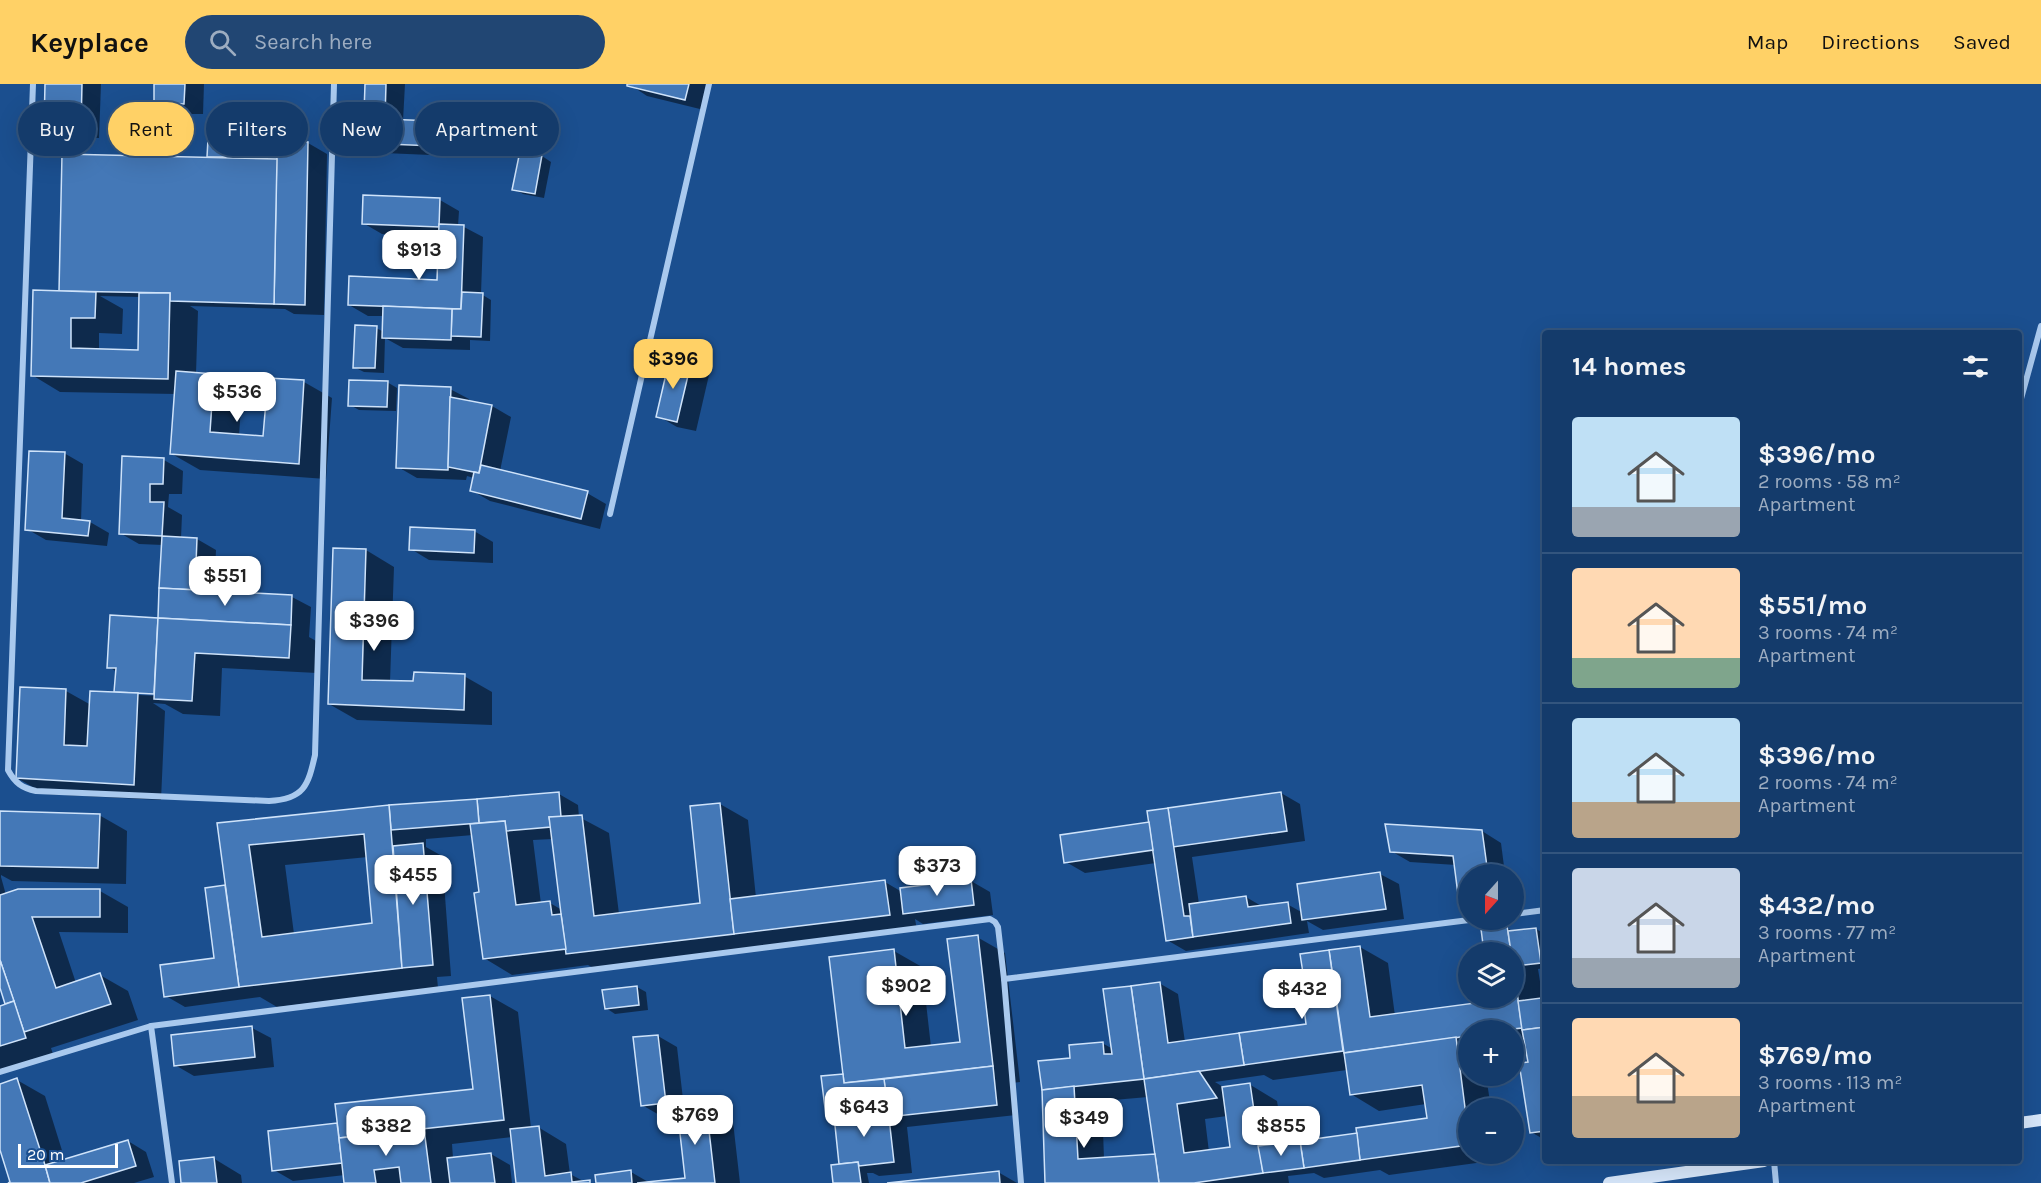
<!DOCTYPE html>
<html lang="en">
<head>
<meta charset="utf-8">
<style>
	body { margin:0; font-family:Karla,sans-serif; background:#214673; color:#f1f3f6; height:100vh; display:flex; flex-direction:column; font-size:22px; white-space:nowrap }
	* { box-sizing:border-box; margin:0 }
	p { font-size:20px; color:#9dadc1 }
	.icon { flex:none; width:33px; height:33px; fill:none; stroke:currentColor; stroke-width:2; stroke-linecap:round; stroke-linejoin:round }
	.map { position:relative; flex:1; overflow:hidden }
	.panel { position:absolute; left:1542px; top:246px; width:480px; height:834px; display:flex; flex-direction:column; background:#143b6b; border-radius:6px; box-shadow:0 6px 24px #0002,0 0 0 2px #33557e }
	.panel>* { flex:none }
	.guide { position:absolute; left:18px; top:18px; width:570px; height:54px; display:flex; gap:12px }
	.needle { width:39px; rotate:201deg }
	.tools { position:absolute; left:1458px; top:780px; display:grid; gap:12px }
	.tools a { display:grid; place-items:center; width:66px; height:66px; border-radius:50%; background:#143b6b; box-shadow:0 6px 24px #0002,0 0 0 2px #33557e; font-size:30px }
	.scale { position:absolute; left:18px; bottom:15px; width:100px; box-sizing:border-box; padding-left:6px; border:3px solid #fff; border-top:0; font-size:16px; line-height:21px; white-space:nowrap; color:#fff; -webkit-text-stroke:4px #1b4f8f; paint-order:stroke }
	.price { position:absolute; translate:-50% -51px; padding:0 14px; border-radius:12px; background:#fff; color:#222; font-size:20px; line-height:39px; filter:drop-shadow(0 2px 3px #0008) }
	.price::after { content:''; position:absolute; left:50%; top:36px; width:18px; height:14px; margin-left:-9px; background:inherit; clip-path:polygon(0 0,100% 0,50% 100%) }
	.price.on { background:#ffd166; color:#111 }
	ul { padding:0; list-style:none }
	li { display:flex; align-items:center; gap:18px; height:150px; padding:0 30px }
	li+li { border-top:2px solid #33557e }
	li span { display:grid; place-items:center; flex:none; width:168px; height:120px; border-radius:6px; color:#555 }
	li>.icon { margin-inline-start:auto }
	span .icon { width:72px; height:72px; fill:#fffc; stroke-width:1 }
	li b { font-size:26px }
	h2 { display:flex; justify-content:space-between; align-items:center; height:72px; padding:0 30px; font-size:26px }
	.tag { padding:0 21px; border-radius:27px; background:#143b6b; box-shadow:0 6px 24px #0002,0 0 0 2px #33557e; font-size:21px; line-height:54px }
	.tag.on { background:#ffd166; color:#111 }
	header { display:flex; align-items:center; gap:36px; box-sizing:border-box; height:84px; padding:0 30px; background:#ffd166; color:#111 }
	header strong { font-size:28px }
	nav { display:flex; gap:33px; margin-inline-start:auto; font-size:21px }
	.search { width:420px; height:54px; background:#214673; display:flex; align-items:center; gap:15px; box-sizing:border-box; padding:0 21px; border-radius:33px; color:#9dadc1; font-size:22px }
	.map>svg:first-child { display:block }
	.shadow { fill:#0007; fill-rule:evenodd }
	.building { fill:#4478b7; stroke:#cfe3fa; stroke-width:1.5; fill-rule:evenodd }
	.lines { fill:none; stroke-linecap:round; stroke-linejoin:round }
	.street { stroke:#a9c9ee; stroke-width:6 }
	.secondary { stroke:#d6e6fa; stroke-width:12 }
</style>
</head>
<body>
<header>
<strong>Keyplace</strong>
<div class="search"><svg class="icon" aria-label="search" viewBox="0 0 24 24"><circle cx="10" cy="10" r="6"/><path d="M15 15l6 6"/></svg>Search here</div>
<nav><a>Map</a><a>Directions</a><a>Saved</a></nav>
</header>
<div class="map">
<svg width="2041" height="1099" viewBox="0 0 2041 1099">
	<rect width="100%" height="100%" fill="#1b4f8f"/>
	<!-- shadow -->
	<g class="shadow">
		<polygon points="46,0 101,0 99,54 64,54 45,43"/>
		<polygon points="156,0 204,0 203,30 174,30 155,19"/>
		<polygon points="367,0 405,0 403,37 482,40 501,51 500,74 384,69 365,58"/>
		<polygon points="629,0 706,0 710,2 704,26 647,12"/>
		<path d="M209,56L242,57L252,62V75L278,77L279,58L308,59L327,70L324,231L294,230L285,225L190,222L198,227L196,290L214,291L242,308L239,352L265,354L269,295L304,298L332,314L326,395L200,386L172,370L176,310L60,308L32,291L65,209L208,75ZM100,212L140,213L139,268L99,267V249L122,250L123,225Z"/>
		<polygon points="542,72 551,78 544,114 523,110 514,105"/>
		<polygon points="440,116 459,127 458,142 464,143 483,153 481,210 491,216 490,257 470,256 470,266 403,264 385,254 384,289 364,288 354,283 376,244 384,248 384,232 368,232 349,221 439,197 440,152 382,150 363,139"/>
		<polygon points="690,280 709,291 696,347 677,343 658,332"/>
		<polygon points="387,298 397,304 396,327 359,326 350,321"/>
		<polygon points="450,305 469,315 469,318 492,322 511,333 500,387 587,409 606,420 600,445 490,417 471,406 474,394 467,392 466,396 417,394 398,383"/>
		<polygon points="64,369 83,380 81,437 90,438 109,449 107,462 46,456 27,445"/>
		<path d="M164,376L183,387L182,410H169L168,423L182,431L181,454L197,455L216,466L214,509L292,513L311,523L309,553L318,558L317,589L222,584L220,632L183,630L165,620L153,619L165,627L161,716L45,710L17,694L66,607L91,621L115,609L117,588L109,583L111,533L159,536L163,461L139,460L120,449ZM135,608L162,609L161,612L138,611Z"/>
		<polygon points="474,447 493,458 493,479 429,476 411,465"/>
		<polygon points="366,466 394,483 390,598 415,599 464,592 492,608 492,641 357,636 329,620"/>
		<polygon points="1281,709 1300,720 1305,757 1192,773 1199,820 1246,813 1263,823 1287,820 1303,829 1380,790 1399,800 1404,835 1323,846 1307,837 1309,849 1186,867 1167,856 1156,779 1085,789 1066,778 1150,740"/>
		<path d="M559,710L578,721L579,733L609,749L619,830L702,820L720,720L748,736L756,814L885,798L902,808L971,797L990,808L993,831L923,840L915,835L917,846L595,885L588,881L512,891L484,874L481,810L473,751L426,755V763L442,772L451,892L437,893L438,904L277,923L260,913L185,923L166,912L216,875L225,803L227,804L219,740L389,722ZM553,755L562,826L550,819L541,820L533,756ZM368,773L373,841L294,850L285,781Z"/>
		<polygon points="0,729 99,731 127,747 126,800 12,797 1,791 1,793 6,811 18,806 100,807 128,823 128,849 59,848 76,899 100,891 128,907 138,936 51,964 53,970 0,987 0,923 7,921 0,899"/>
		<polygon points="1482,747 1501,759 1505,790 1468,790 1468,821 1460,817 1456,781 1410,778 1391,767"/>
		<path d="M1507,844L1514,848L1536,845L1545,850V884L1538,885L1543,916L1545,918V1056L1531,1048L1530,979L1527,963L1514,965V946H1468V992H1486L1491,1024H1468V1070H1497L1498,1076L1389,1091L1380,1086L1324,1094L1314,1089L1288,1092L1289,1099H1047L1072,975L1102,959L1113,965L1159,899L1178,910L1185,958L1308,941V909L1302,871L1360,863L1388,879L1395,932L1493,918L1492,914H1514V868H1486L1482,847ZM1347,986L1351,1010L1379,1027L1426,1020L1428,1036L1358,1050L1284,1060L1277,1017L1249,1000L1225,1004L1215,998L1264,991L1273,996ZM1148,1013L1156,1071L1104,1075L1102,1017ZM1227,1032L1232,1064L1209,1068L1205,1035Z"/>
		<polygon points="977,853 1005,869 1020,998 1012,999 1016,1031 907,1043 912,1089 879,1092 873,1089 867,1089 869,1099 835,1099 841,1082 836,1036 827,1031 845,992 894,867 922,883 931,963 961,959"/>
		<polygon points="637,903 646,908 648,926 615,930 606,924"/>
		<polygon points="490,912 518,928 531,1044 538,1043 566,1060 570,1090 585,1098 591,1099 518,1099 513,1053 452,1060 453,1074 491,1070 510,1081 512,1099 346,1099 345,1091 293,1097 274,1086 337,1041 339,1042 475,1006"/>
		<polygon points="252,944 271,954 274,983 194,992 175,981"/>
		<polygon points="658,952 677,963 684,1024 705,1022 733,1038 740,1099 650,1099 686,1095 679,1030 661,1032 642,1021"/>
		<polygon points="17,996 45,1012 65,1076 128,1057 146,1068 154,1093 134,1099 12,1099 0,1061 0,1001"/>
		<polygon points="213,1074 241,1091 242,1099 183,1099"/>
		<polygon points="631,1088 650,1099 598,1099"/>
		<polygon points="998,1088 1017,1099 900,1099"/>
	</g>
	<!-- building -->
	<g class="building">
		<polygon points="45,0 82,0 81,44 44,43"/>
		<polygon points="154,0 185,0 184,20 154,19"/>
		<polygon points="365,0 386,0 385,35 483,39 482,64 363,59"/>
		<polygon points="627,0 689,0 685,16 627,2"/>
		<polygon points="208,55 243,55 243,73 207,73"/>
		<polygon points="277,57 308,58 305,221 274,220"/>
		<polygon points="520,67 542,71 535,110 512,106"/>
		<polygon points="62,70 277,75 274,220 170,217 170,209 59,207"/>
		<polygon points="363,111 440,114 439,143 362,140"/>
		<polygon points="439,140 464,141 461,225 348,221 349,192 437,196"/>
		<polygon points="33,206 96,208 95,234 71,234 71,264 138,266 139,209 170,209 168,295 31,292"/>
		<polygon points="462,208 483,209 481,253 451,252 452,225 461,225"/>
		<polygon points="383,222 452,225 451,256 382,254"/>
		<polygon points="355,241 377,242 375,284 353,284"/>
		<polygon points="670,273 691,279 677,338 656,333"/>
		<polygon points="176,287 214,290 210,348 263,352 268,294 304,296 299,380 170,370"/>
		<polygon points="349,296 388,297 387,323 348,322"/>
		<polygon points="399,301 451,303 448,386 396,384"/>
		<polygon points="450,313 492,321 479,389 448,383"/>
		<polygon points="29,367 65,368 62,434 90,437 88,452 25,446"/>
		<polygon points="122,372 164,374 163,400 150,400 150,418 164,418 162,452 119,450"/>
		<polygon points="481,381 588,407 581,435 470,407 474,388 479,389"/>
		<polygon points="410,443 475,446 474,469 409,466"/>
		<polygon points="162,452 197,454 195,506 159,504"/>
		<polygon points="333,464 366,465 362,596 413,597 414,588 465,590 464,626 328,620"/>
		<polygon points="159,504 292,511 291,541 158,534"/>
		<polygon points="110,531 158,534 154,610 114,608 116,584 107,584"/>
		<polygon points="158,534 291,541 289,574 195,569 192,617 154,615"/>
		<polygon points="20,603 66,605 64,661 87,662 90,607 138,609 134,701 16,694"/>
		<polygon points="559,708 561,733 549,733 551,743 506,747 505,737 479,739 477,715"/>
		<polygon points="1281,708 1287,747 1173,763 1168,724"/>
		<polygon points="477,715 479,739 391,746 389,721"/>
		<polygon points="720,719 734,850 566,870 549,733 582,731 594,832 700,819 690,722"/>
		<path d="M389,721L402,884L239,903L217,739ZM364,750L372,839L262,853L249,761Z"/>
		<polygon points="1168,724 1184,832 1190,832 1193,853 1166,857 1147,727"/>
		<polygon points="0,727 100,730 98,784 0,782"/>
		<polygon points="505,737 516,821 550,817 552,831 561,830 566,865 483,875 474,809 479,808 470,740"/>
		<polygon points="1149,738 1153,766 1064,779 1060,751"/>
		<polygon points="1385,740 1482,746 1488,790 1468,790 1468,816 1459,818 1453,772 1390,768"/>
		<polygon points="423,759 433,881 402,884 393,762"/>
		<polygon points="1380,788 1386,825 1302,836 1297,800"/>
		<polygon points="971,795 974,821 903,830 900,804"/>
		<polygon points="885,796 890,831 734,850 730,815"/>
		<polygon points="225,801 239,903 164,913 160,881 214,874 205,804"/>
		<polygon points="18,805 100,805 100,833 32,833 56,904 100,889 111,920 24,948 0,876 0,811"/>
		<polygon points="1246,812 1248,823 1288,818 1291,839 1193,853 1189,820"/>
		<polygon points="1507,842 1511,868 1484,868 1481,845"/>
		<polygon points="1536,844 1541,879 1514,882 1514,868 1511,868 1508,847"/>
		<polygon points="978,851 993,982 844,999 829,873 894,865 905,964 960,958 947,855"/>
		<polygon points="1360,862 1370,933 1491,917 1490,914 1514,914 1514,886 1522,944 1504,946 1468,946 1468,952 1344,969 1329,866"/>
		<polygon points="1329,866 1343,967 1244,981 1239,949 1306,940 1302,909 1306,908 1300,870"/>
		<polygon points="0,876 14,917 5,920 0,904"/>
		<polygon points="1160,898 1168,959 1239,949 1244,981 1144,995 1131,902"/>
		<polygon points="637,902 639,921 605,925 602,906"/>
		<polygon points="1131,902 1144,995 1042,1006 1038,977 1070,974 1069,961 1103,958 1104,970 1112,970 1103,905"/>
		<polygon points="490,911 504,1036 339,1054 335,1020 473,1005 462,914"/>
		<polygon points="1541,914 1545,943 1522,946 1518,917"/>
		<polygon points="14,917 26,954 0,962 0,922"/>
		<polygon points="252,942 255,973 174,982 171,951"/>
		<polygon points="1545,943 1545,1047 1530,1049 1519,979 1528,978 1522,946"/>
		<polygon points="658,951 666,1019 641,1022 633,953"/>
		<polygon points="1456,953 1468,1047 1468,1061 1360,1076 1356,1044 1427,1034 1422,1001 1350,1011 1344,969"/>
		<polygon points="993,982 997,1021 888,1033 884,995"/>
		<polygon points="1199,987 1217,1014 1177,1020 1184,1069 1230,1063 1222,1003 1250,999 1263,1089 1194,1099 1159,1099 1144,995"/>
		<polygon points="843,990 844,999 884,995 888,1025 826,1032 821,992"/>
		<polygon points="17,994 45,1081 50,1099 8,1099 10,1098 0,1066 0,1000"/>
		<polygon points="1074,1002 1078,1075 1155,1070 1159,1099 1045,1099 1042,1006"/>
		<polygon points="706,1020 715,1099 637,1099 685,1094 677,1023"/>
		<polygon points="888,1025 894,1078 859,1082 858,1078 839,1080 834,1032"/>
		<polygon points="337,1039 342,1079 272,1087 268,1047"/>
		<polygon points="539,1042 545,1092 571,1088 572,1098 590,1096 590,1099 516,1099 510,1045"/>
		<polygon points="424,1045 431,1099 401,1099 399,1083 374,1086 376,1099 344,1099 339,1054"/>
		<polygon points="1357,1049 1360,1076 1304,1084 1300,1057"/>
		<polygon points="128,1056 136,1082 81,1099 50,1099 45,1081"/>
		<polygon points="1300,1057 1304,1084 1263,1089 1258,1062"/>
		<polygon points="491,1069 495,1099 450,1099 447,1074"/>
		<polygon points="214,1073 217,1099 181,1099 179,1077"/>
		<polygon points="858,1078 861,1099 833,1099 831,1081"/>
		<polygon points="631,1086 632,1099 596,1099 595,1091"/>
		<polygon points="999,1087 1000,1099 887,1099"/>
	</g>
	<g class="lines">
		<!-- street -->
		<g class="street">
			<path d="M33,0L8,686C15,699 22,704 36,707L269,717C304,715 308,702 315,671L334,0"/>
			<polyline points="2019,322 2041,242"/>
			<polyline points="610,430 709,0"/>
			<polyline points="1514,830 1545,826"/>
			<polyline points="1004,895 1469,836"/>
			<polyline points="0,988 151,942"/>
			<polyline points="1774,1077 1776,1099"/>
			<polyline points="172,1099 151,942 990,835 995,838 998,843 1004,895 1021,1099"/>
		</g>
		<!-- secondary -->
		<g class="secondary">
			<polyline points="2019,1039 2041,1036"/>
			<polyline points="1609,1099 1764,1077"/>
		</g>
	</g>
</svg>
<div class="tools">
<a><svg class="needle" viewBox="-14 -14 28 28"><path d="M0-13l5 13h-10z" fill="#e53935"/><path d="M0 13l5-13h-10z" fill="#9dadc1"/></svg></a>
<a><svg class="icon" aria-label="layers" viewBox="0 0 24 24"><path d="M12 4l9 5-9 5-9-5zM3 14l9 5 9-5"/></svg></a>
<a>+</a>
<a>−</a>
</div>
<div class="scale">20 m</div>
<b class="price" style="left:419px;top:197px">$913</b>
<b class="price on" style="left:673px;top:306px">$396</b>
<b class="price" style="left:237px;top:339px">$536</b>
<b class="price" style="left:225px;top:523px">$551</b>
<b class="price" style="left:374px;top:568px">$396</b>
<b class="price" style="left:937px;top:813px">$373</b>
<b class="price" style="left:413px;top:822px">$455</b>
<b class="price" style="left:906px;top:933px">$902</b>
<b class="price" style="left:1302px;top:936px">$432</b>
<b class="price" style="left:864px;top:1054px">$643</b>
<b class="price" style="left:695px;top:1062px">$769</b>
<b class="price" style="left:1084px;top:1065px">$349</b>
<b class="price" style="left:386px;top:1073px">$382</b>
<b class="price" style="left:1281px;top:1073px">$855</b>
<div class="guide">
<a class="tag">Buy</a>
<a class="tag on">Rent</a>
<a class="tag">Filters</a>
<a class="tag">New</a>
<a class="tag">Apartment</a>
</div>
<section class="panel">
<h2>14 homes<svg class="icon" aria-label="filters" viewBox="0 0 24 24"><path d="M4 7h16M4 17h16"/><circle cx="9" cy="7" r="2"/><circle cx="15" cy="17" r="2"/></svg></h2>
<ul>
<li><span style="background:linear-gradient(#bfe0f5 75%,#9aa5b1 0)"><svg class="icon" aria-label="home" viewBox="0 0 24 24"><path d="M3 11l9-7 9 7M6 9v11h12V9"/></svg></span><div><b>$396/mo</b><p>2 rooms · 58 m²</p><p>Apartment</p></div></li>
<li><span style="background:linear-gradient(#ffd9b3 75%,#7fa58c 0)"><svg class="icon" aria-label="home" viewBox="0 0 24 24"><path d="M3 11l9-7 9 7M6 9v11h12V9"/></svg></span><div><b>$551/mo</b><p>3 rooms · 74 m²</p><p>Apartment</p></div></li>
<li><span style="background:linear-gradient(#bfe0f5 70%,#b9a48a 0)"><svg class="icon" aria-label="home" viewBox="0 0 24 24"><path d="M3 11l9-7 9 7M6 9v11h12V9"/></svg></span><div><b>$396/mo</b><p>2 rooms · 74 m²</p><p>Apartment</p></div></li>
<li><span style="background:linear-gradient(#c9d6e8 75%,#9aa5b1 0)"><svg class="icon" aria-label="home" viewBox="0 0 24 24"><path d="M3 11l9-7 9 7M6 9v11h12V9"/></svg></span><div><b>$432/mo</b><p>3 rooms · 77 m²</p><p>Apartment</p></div></li>
<li><span style="background:linear-gradient(#ffd9b3 65%,#b9a48a 0)"><svg class="icon" aria-label="home" viewBox="0 0 24 24"><path d="M3 11l9-7 9 7M6 9v11h12V9"/></svg></span><div><b>$769/mo</b><p>3 rooms · 113 m²</p><p>Apartment</p></div></li>
</ul>
</section>
</div>
</body>
</html>
